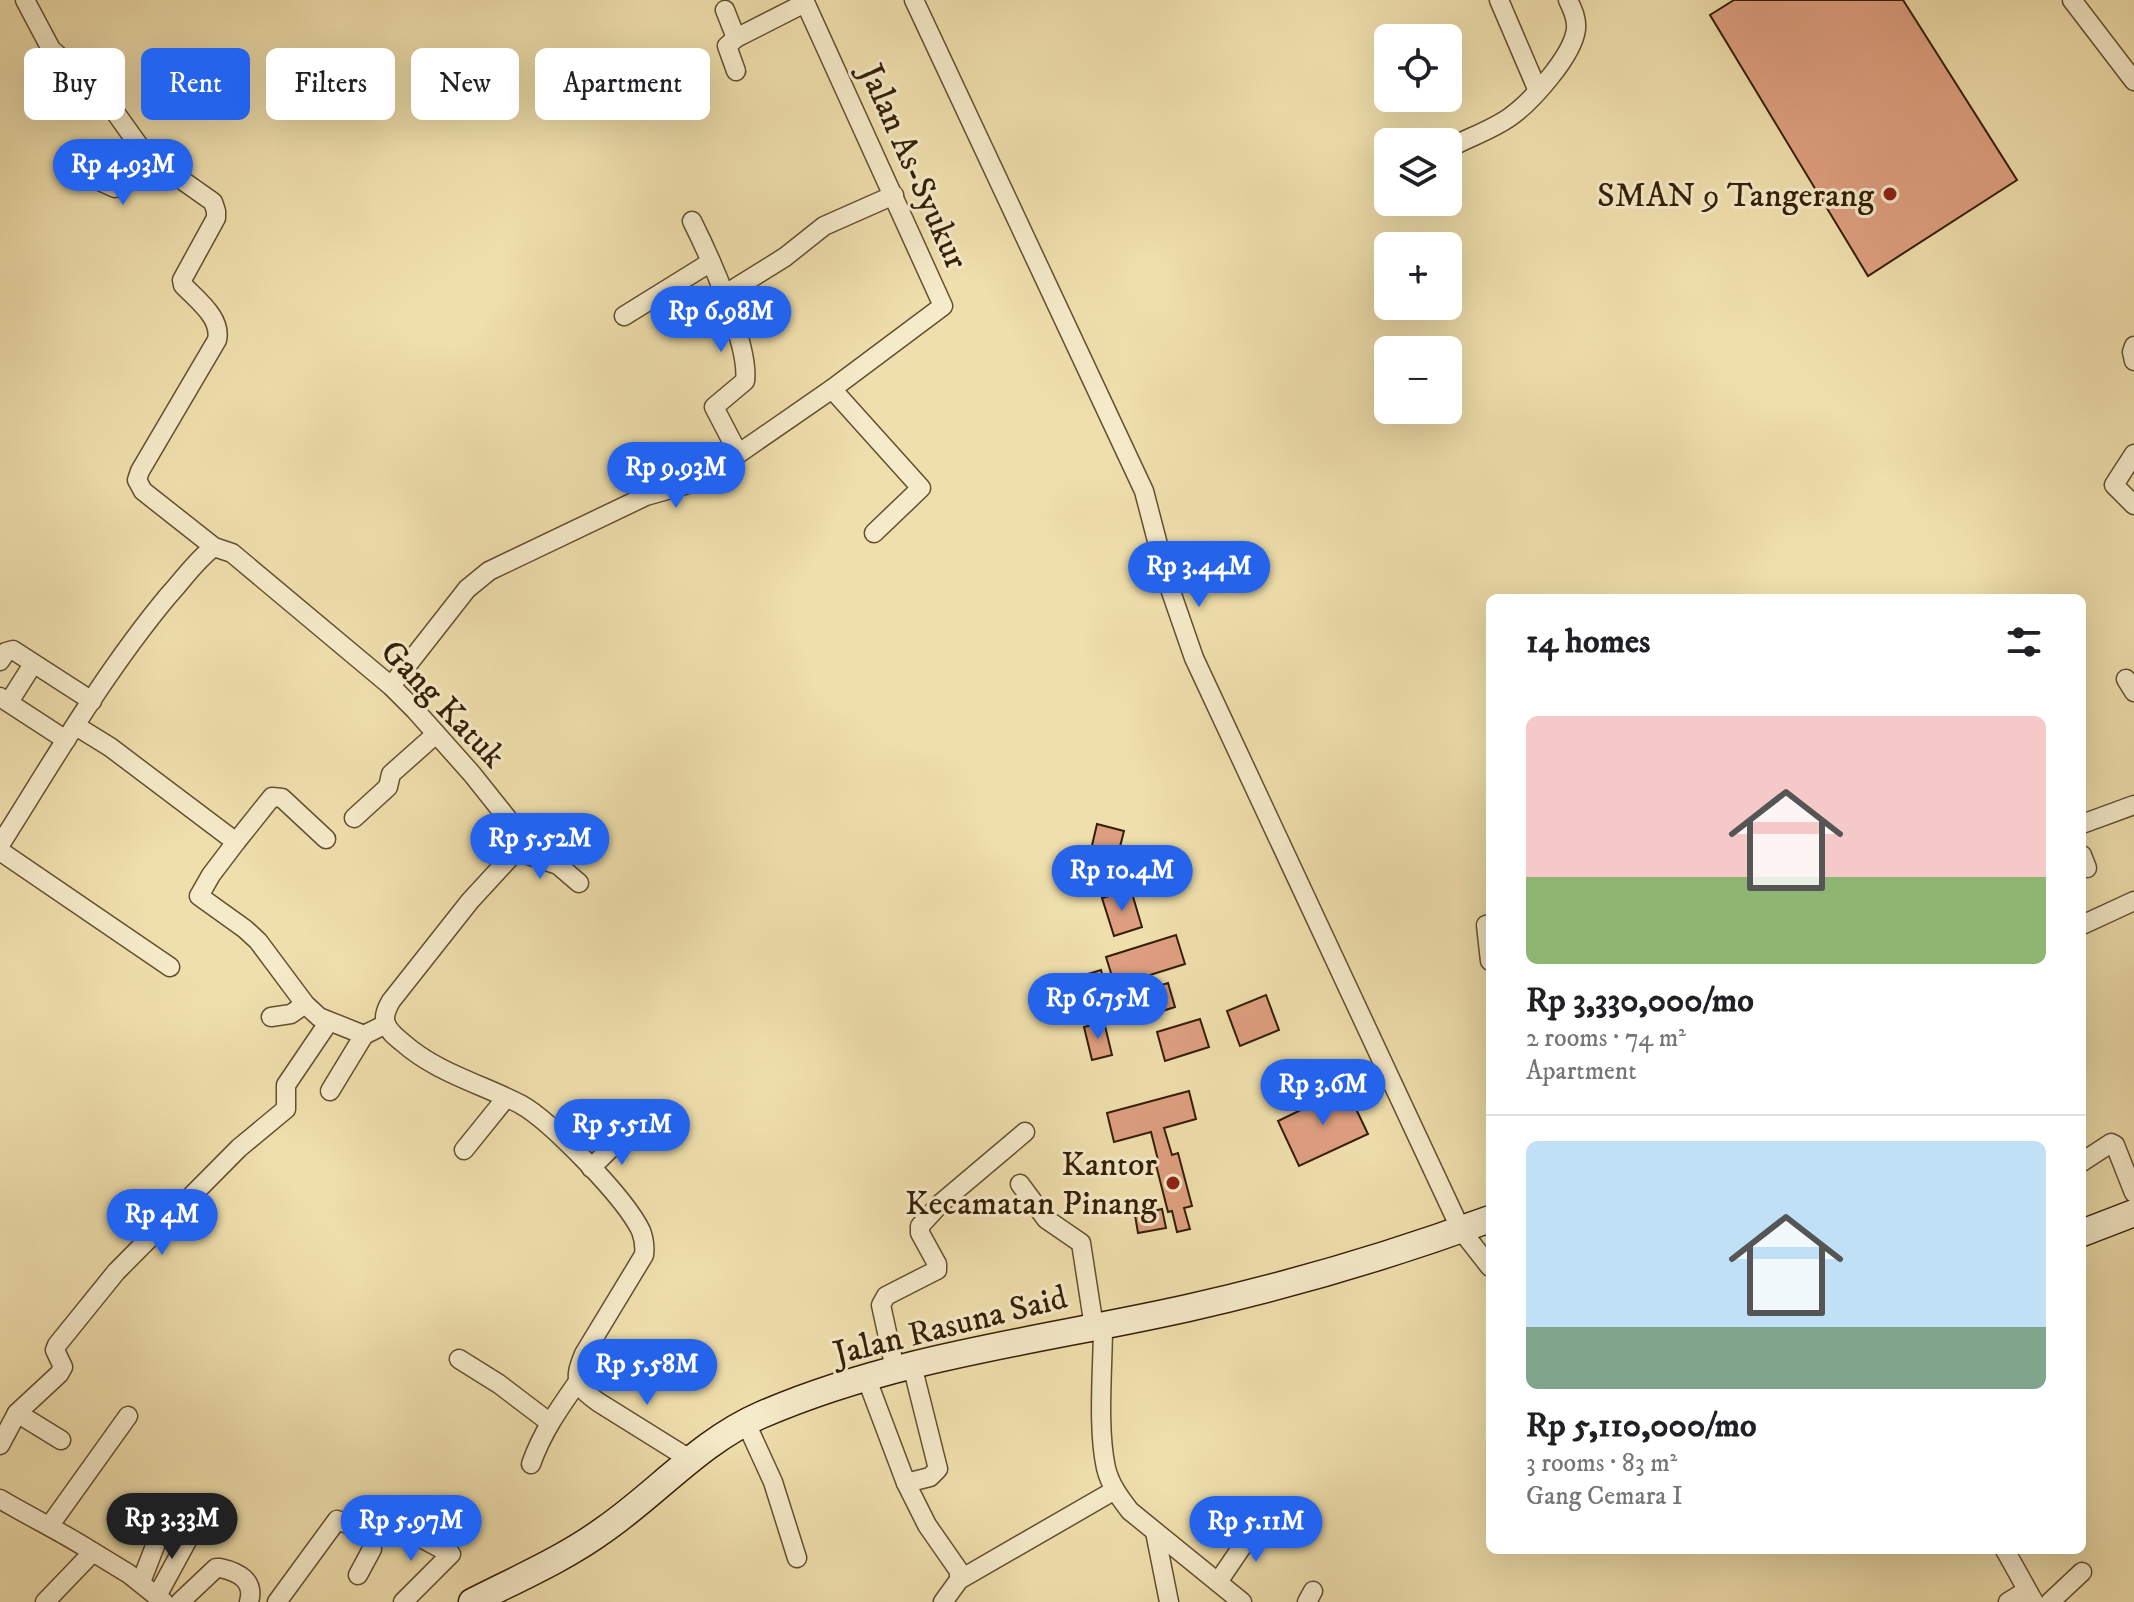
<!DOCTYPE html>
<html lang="en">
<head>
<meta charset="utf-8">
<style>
	body { margin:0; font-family:"IM FELL DW Pica",serif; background:#f6f6f6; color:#202124; height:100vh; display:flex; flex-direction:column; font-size:30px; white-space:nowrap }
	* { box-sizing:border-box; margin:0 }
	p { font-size:26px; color:#757577 }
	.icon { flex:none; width:44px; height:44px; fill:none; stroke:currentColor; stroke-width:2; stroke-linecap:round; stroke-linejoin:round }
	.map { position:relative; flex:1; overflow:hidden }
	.details { position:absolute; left:1486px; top:594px; width:600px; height:960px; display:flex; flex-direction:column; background:#fff; border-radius:12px; box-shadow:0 8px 32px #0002 }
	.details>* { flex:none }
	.hud { position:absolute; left:24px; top:48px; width:760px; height:72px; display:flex; gap:16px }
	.buttons { position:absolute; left:1374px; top:24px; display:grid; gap:16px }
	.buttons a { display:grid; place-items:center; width:88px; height:88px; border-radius:12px; background:#fff; box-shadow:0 8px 32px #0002; font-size:40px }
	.price { position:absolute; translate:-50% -68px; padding:0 18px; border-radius:28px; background:#2563eb; color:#fff; font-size:26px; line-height:52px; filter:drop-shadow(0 2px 4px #0008) }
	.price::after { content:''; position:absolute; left:50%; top:48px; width:24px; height:18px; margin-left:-12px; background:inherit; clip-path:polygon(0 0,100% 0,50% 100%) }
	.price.active { background:#222; color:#fff }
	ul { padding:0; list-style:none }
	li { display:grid; align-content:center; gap:16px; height:424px; padding:0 40px }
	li+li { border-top:2px solid #e0e0e0 }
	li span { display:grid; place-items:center; height:248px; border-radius:12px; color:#555 }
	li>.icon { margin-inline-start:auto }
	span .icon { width:144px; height:144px; fill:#fffc; stroke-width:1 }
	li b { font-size:34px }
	h2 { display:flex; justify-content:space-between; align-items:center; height:96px; padding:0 40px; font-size:34px }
	.chip { padding:0 28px; border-radius:12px; background:#fff; box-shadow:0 8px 32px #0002; font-size:28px; line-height:72px }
	.chip.active { background:#2563eb; color:#fff }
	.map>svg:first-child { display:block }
	.building { fill:#de9f80; stroke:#341f06; stroke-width:2 }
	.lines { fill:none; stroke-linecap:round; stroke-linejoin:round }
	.street-casing { stroke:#634f30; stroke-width:21 }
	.secondary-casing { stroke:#341f06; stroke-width:29 }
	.street { stroke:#f5eac9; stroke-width:18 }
	.secondary { stroke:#f5eac9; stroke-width:26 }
	.poi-dot { fill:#8f2418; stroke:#f5eac9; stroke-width:3 }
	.labels { text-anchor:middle; stroke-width:6; stroke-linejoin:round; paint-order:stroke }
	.street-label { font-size:34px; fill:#341f06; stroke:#f5eac9 }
	.poi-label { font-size:34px; fill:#341f06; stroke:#f5eac9; text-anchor:end }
</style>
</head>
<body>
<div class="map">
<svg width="2134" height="1602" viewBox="0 0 2134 1602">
	<rect width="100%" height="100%" fill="#efdfac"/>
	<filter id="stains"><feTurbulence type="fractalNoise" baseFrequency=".0025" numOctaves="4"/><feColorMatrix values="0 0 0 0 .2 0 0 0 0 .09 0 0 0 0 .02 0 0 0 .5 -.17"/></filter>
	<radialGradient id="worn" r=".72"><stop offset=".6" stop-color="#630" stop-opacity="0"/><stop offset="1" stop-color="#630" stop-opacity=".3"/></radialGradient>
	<!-- building -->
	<g class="building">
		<polygon points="1734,0 1903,0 2017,180 1868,276 1710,15"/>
		<polygon points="1097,824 1124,831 1109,890 1083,884"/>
		<polygon points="1131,890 1142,927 1114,936 1102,898"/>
		<polygon points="1176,935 1185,964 1115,986 1106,957"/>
		<polygon points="1101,970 1109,1000 1096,1004 1088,974"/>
		<polygon points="1168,983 1175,1007 1137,1019 1129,995"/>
		<polygon points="1266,995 1279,1030 1240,1046 1227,1011"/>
		<polygon points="1200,1019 1209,1047 1165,1061 1157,1032"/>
		<polygon points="1104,1022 1112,1055 1092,1060 1084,1027"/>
		<polygon points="1346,1088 1368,1134 1299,1166 1278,1121"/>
		<polygon points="1189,1091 1196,1119 1164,1128 1172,1155 1178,1153 1192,1206 1184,1208 1190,1229 1177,1232 1172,1211 1168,1212 1155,1161 1158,1160 1151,1132 1114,1142 1107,1113"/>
		<polygon points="1162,1209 1166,1228 1138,1233 1135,1215"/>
	</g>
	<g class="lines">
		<!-- street casing -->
		<g class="street-casing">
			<g id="street">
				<path d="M25,0L51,49L105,98L145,154L213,202L216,211V218L182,280L183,285C197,300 222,318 217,340L140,471L137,480L143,491L214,547L232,553L391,686L415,710L472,774L515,828L518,843L516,851L470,901L391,1001C387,1008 383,1016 386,1024C389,1032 396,1037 402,1042C437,1073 479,1083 520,1104C551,1121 626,1199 641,1231C644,1239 645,1247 644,1255L584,1354C573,1380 576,1386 598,1402L691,1460"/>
				<polyline points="914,0 1144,491 1168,583 1194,658 1461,1230 1490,1267"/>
				<polyline points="1499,0 1538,91"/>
				<polyline points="2072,0 2134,81"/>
				<polyline points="725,10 736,38 805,3"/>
				<polyline points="736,71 727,46 736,38"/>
				<path d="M1455,145C1473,136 1493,129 1510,117C1531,102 1573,56 1576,29C1577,19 1573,10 1568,0"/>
				<polyline points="77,171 115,188 125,184 145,154"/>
				<path d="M692,221C709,255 750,346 745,381L714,407L738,453"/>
				<polyline points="724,295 785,257 824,226 894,195"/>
				<polyline points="624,316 711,262"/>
				<polyline points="2134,346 2132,352 2134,361"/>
				<polyline points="832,389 921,488 874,533"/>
				<polyline points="2134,454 2114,485 2134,505"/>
				<polyline points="0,661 6,652 13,650 92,701"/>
				<polyline points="2126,679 2134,692"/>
				<polyline points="391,686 467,589 489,571 646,496 699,481 832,389 943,306 804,0"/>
				<polyline points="0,697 66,740"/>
				<polyline points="9,702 33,664"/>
				<polyline points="76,726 110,747 236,842 211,875 199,896 245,929 258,941 305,1004 319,1017 364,1035 386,1024"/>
				<polyline points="354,818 388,787 391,774 436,734"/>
				<polyline points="2082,824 2134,805"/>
				<polyline points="236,842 272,797 282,798 326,839"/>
				<path d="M0,845C53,761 104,673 168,596C183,580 196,560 214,547"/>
				<polyline points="0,851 170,967"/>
				<polyline points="516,851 558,865 579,883"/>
				<polyline points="2082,855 2087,868"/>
				<polyline points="1490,924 1486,925 1490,961"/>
				<polyline points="2082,925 2134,901"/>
				<polyline points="271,1017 291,1014 305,1004"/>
				<polyline points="330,1091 364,1035"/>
				<polyline points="464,1150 506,1098"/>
				<polyline points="2082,1162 2111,1143 2115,1145 2134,1193"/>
				<polyline points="591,1168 623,1136"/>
				<polyline points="1020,1184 1046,1219 1081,1243 1094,1327"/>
				<path d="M1103,1325C1103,1368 1097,1427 1106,1468C1110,1485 1120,1498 1130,1511L1242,1602"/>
				<polyline points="459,1359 499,1384 549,1422"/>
				<polyline points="912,1365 938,1469 930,1477 906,1483 927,1525 959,1571 959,1580"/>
				<polyline points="895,1369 881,1305 886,1296 937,1270 937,1264 920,1233 920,1226 941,1203 1025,1132"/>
				<polyline points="866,1377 906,1483"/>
				<polyline points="17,1413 59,1374 63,1367 55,1350 57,1345 116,1272 239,1148 286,1109 286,1085 328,1023"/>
				<polyline points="746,1423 773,1482 797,1558"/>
				<polyline points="0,1445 17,1413 61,1440"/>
				<path d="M531,1464C542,1433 558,1410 577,1383"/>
				<path d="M0,1499C30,1517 62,1532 93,1552"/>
				<polyline points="50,1525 128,1416"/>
				<polyline points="1155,1532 1169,1602"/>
				<polyline points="2005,1550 2034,1602"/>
				<polyline points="358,1575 372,1549 371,1541 358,1528"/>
				<polyline points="141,1582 155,1546 156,1532"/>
				<polyline points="1218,1582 1258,1523"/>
				<polyline points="157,1596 206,1506"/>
				<polyline points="45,1602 93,1552 129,1574 164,1602"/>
				<path d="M180,1602L216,1568H220C239,1572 255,1581 249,1602"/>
				<polyline points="277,1602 337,1520 358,1528 371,1519 393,1523 451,1554 403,1602"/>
				<polyline points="943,1602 959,1580 1115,1490"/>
				<polyline points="1307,1602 1313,1591"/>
				<polyline points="2008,1602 2026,1591"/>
				<polyline points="2050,1602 2082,1572"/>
			</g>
		</g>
		<!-- secondary casing -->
		<g class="secondary-casing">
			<g id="secondary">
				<polyline points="2082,1233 2134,1213"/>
				<path d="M472,1602C517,1579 564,1559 605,1529C657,1493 701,1441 761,1415C897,1356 1045,1340 1188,1308C1290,1285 1392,1255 1490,1219"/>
			</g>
		</g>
		<!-- street -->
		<use href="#street" class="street"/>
		<!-- secondary -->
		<use href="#secondary" class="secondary"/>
	</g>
	<!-- markers -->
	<g class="poi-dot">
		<circle cx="1890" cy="194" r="8"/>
		<circle cx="1173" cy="1183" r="8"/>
	</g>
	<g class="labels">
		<!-- street labels -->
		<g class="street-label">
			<text transform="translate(915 166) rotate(66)" y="12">Jalan As-Syukur</text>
			<text transform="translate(444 703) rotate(46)" y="12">Gang Katuk</text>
			<text transform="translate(950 1324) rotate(-14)" y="12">Jalan Rasuna Said</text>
		</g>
		<!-- poi labels -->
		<g class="poi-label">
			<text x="1874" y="206">SMAN 9 Tangerang</text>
			<text x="1157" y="1175">Kantor<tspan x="1157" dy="39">Kecamatan Pinang</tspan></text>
		</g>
	</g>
	<rect width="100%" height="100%" filter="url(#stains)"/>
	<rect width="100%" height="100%" fill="url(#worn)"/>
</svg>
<div class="buttons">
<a><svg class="icon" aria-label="locate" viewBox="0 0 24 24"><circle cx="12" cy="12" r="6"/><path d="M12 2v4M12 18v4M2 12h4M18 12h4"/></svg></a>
<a><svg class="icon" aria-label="layers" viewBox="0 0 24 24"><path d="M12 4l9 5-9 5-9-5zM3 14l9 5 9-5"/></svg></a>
<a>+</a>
<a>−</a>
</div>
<b class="price" style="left:123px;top:207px">Rp 4.93M</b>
<b class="price" style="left:721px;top:354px">Rp 6.98M</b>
<b class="price" style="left:676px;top:510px">Rp 9.93M</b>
<b class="price" style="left:1199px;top:609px">Rp 3.44M</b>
<b class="price" style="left:540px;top:881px">Rp 5.52M</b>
<b class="price" style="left:1122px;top:913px">Rp 10.4M</b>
<b class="price" style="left:1098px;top:1041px">Rp 6.75M</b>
<b class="price" style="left:1323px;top:1127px">Rp 3.6M</b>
<b class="price" style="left:622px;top:1167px">Rp 5.51M</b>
<b class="price" style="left:162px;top:1257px">Rp 4M</b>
<b class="price" style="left:647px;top:1407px">Rp 5.58M</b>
<b class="price active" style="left:172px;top:1561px">Rp 3.33M</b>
<b class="price" style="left:411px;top:1563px">Rp 5.97M</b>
<b class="price" style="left:1256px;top:1564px">Rp 5.11M</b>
<div class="hud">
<a class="chip">Buy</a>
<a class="chip active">Rent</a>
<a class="chip">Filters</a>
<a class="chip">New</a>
<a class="chip">Apartment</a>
</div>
<section class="details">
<h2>14 homes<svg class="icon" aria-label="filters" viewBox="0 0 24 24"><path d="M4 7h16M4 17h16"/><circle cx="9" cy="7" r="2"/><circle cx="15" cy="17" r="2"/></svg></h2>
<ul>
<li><span style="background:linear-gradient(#f6c9c9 65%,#8fb573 0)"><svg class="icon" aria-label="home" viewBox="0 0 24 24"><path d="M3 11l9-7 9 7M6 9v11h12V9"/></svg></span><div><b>Rp 3,330,000/mo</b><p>2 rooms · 74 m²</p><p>Apartment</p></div></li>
<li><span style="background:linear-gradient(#bfe0f5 75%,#7fa58c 0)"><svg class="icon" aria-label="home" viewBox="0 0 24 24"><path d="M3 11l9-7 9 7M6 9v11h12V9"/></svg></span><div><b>Rp 5,110,000/mo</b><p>3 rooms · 83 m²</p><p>Gang Cemara I</p></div></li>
</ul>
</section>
</div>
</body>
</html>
